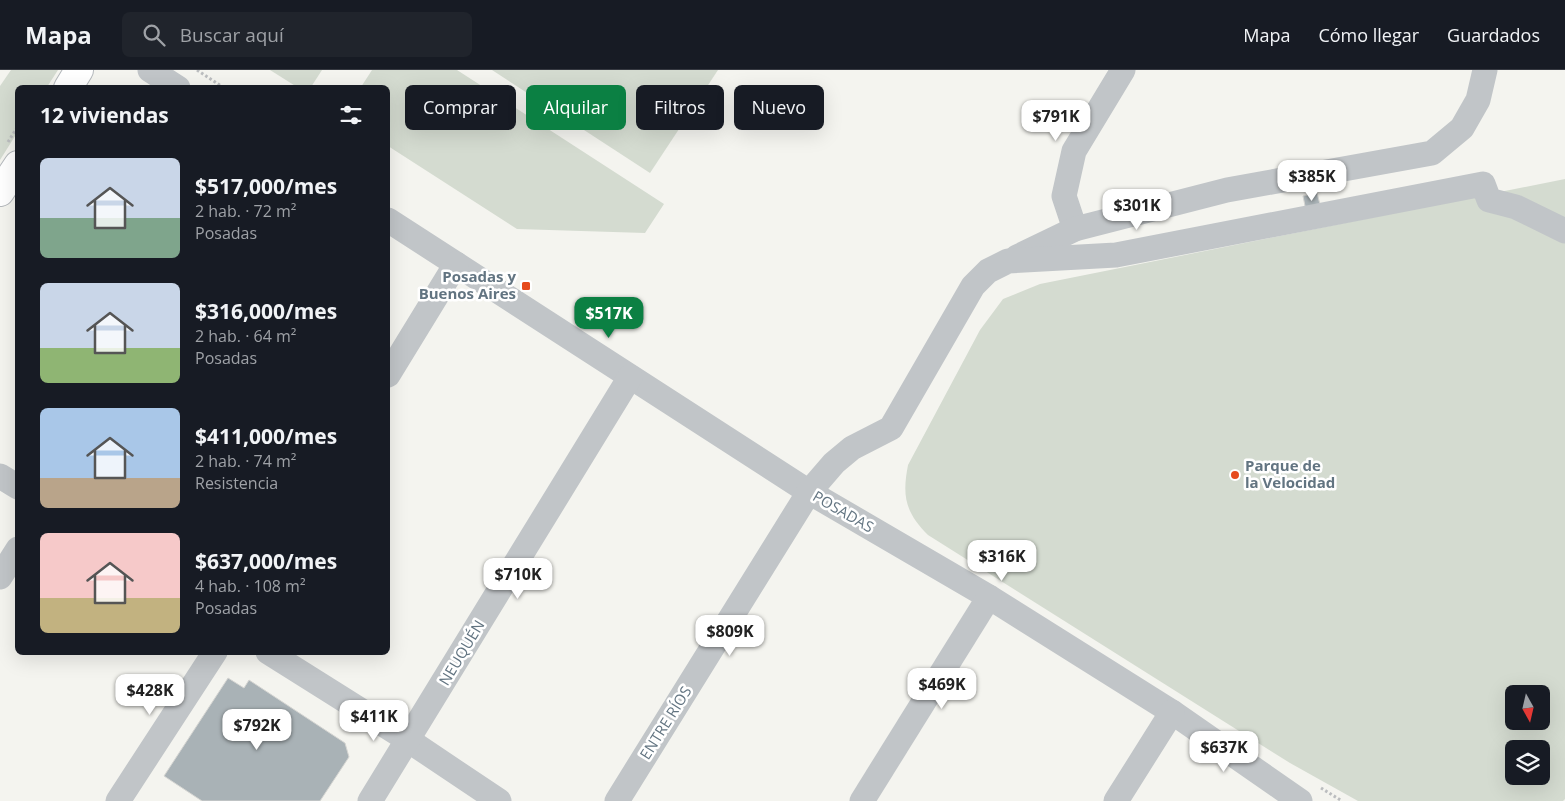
<!DOCTYPE html>
<html lang="es">
<head>
<meta charset="utf-8">
<style>
	body { margin:0; font-family:"Open Sans",sans-serif; background:#20242c; color:#f1f3f6; height:100vh; display:flex; flex-direction:column; font-size:19px; white-space:nowrap }
	* { box-sizing:border-box; margin:0 }
	p { font-size:16px; color:#9ea1a6 }
	.icon { flex:none; width:28px; height:28px; fill:none; stroke:currentColor; stroke-width:2; stroke-linecap:round; stroke-linejoin:round }
	.map { position:relative; flex:1; overflow:hidden }
	.details { position:absolute; left:15px; top:15px; width:375px; height:570px; display:flex; flex-direction:column; background:#171b24; border-radius:8px; box-shadow:0 5px 20px #0002 }
	.details>* { flex:none }
	.hud { position:absolute; left:405px; top:15px; width:475px; height:45px; display:flex; gap:10px }
	.needle { width:32px; rotate:172deg }
	.buttons { position:absolute; left:1505px; top:615px; display:grid; gap:10px }
	.buttons a { display:grid; place-items:center; width:45px; height:45px; border-radius:8px; background:#171b24; box-shadow:0 5px 20px #0002; font-size:25px }
	.price { position:absolute; translate:-50% -42px; padding:0 11px; border-radius:10px; background:#fff; color:#222; font-size:16px; line-height:32px; filter:drop-shadow(0 1px 2px #0008) }
	.price::after { content:''; position:absolute; left:50%; top:30px; width:15px; height:11px; margin-left:-8px; background:inherit; clip-path:polygon(0 0,100% 0,50% 100%) }
	.price.current { background:#0b8043; color:#fff }
	ul { padding:0; list-style:none }
	li { display:flex; align-items:center; gap:15px; height:125px; padding:0 25px }
	li span { display:grid; place-items:center; flex:none; width:140px; height:100px; border-radius:8px; color:#555 }
	li>.icon { margin-inline-start:auto }
	span .icon { width:60px; height:60px; fill:#fffc; stroke-width:1 }
	li b { font-size:21px }
	h2 { display:flex; justify-content:space-between; align-items:center; height:60px; padding:0 25px; font-size:21px }
	.chip { padding:0 18px; border-radius:8px; background:#171b24; box-shadow:0 5px 20px #0002; font-size:18px; line-height:45px }
	.chip.current { background:#0b8043; color:#fff }
	header { display:flex; align-items:center; gap:30px; box-sizing:border-box; height:70px; padding:0 25px; background:#171b24; border-bottom:1px solid #363941 }
	header strong { font-size:24px }
	nav { display:flex; gap:28px; margin-inline-start:auto; font-size:18px }
	.search { width:350px; height:45px; background:#20242c; display:flex; align-items:center; gap:12px; box-sizing:border-box; padding:0 18px; border-radius:8px; color:#9ea1a6; font-size:19px }
	.map>svg:first-child { display:block }
	.green { fill:#d4dbd0; fill-rule:evenodd }
	.building { fill:#a9b2b6; stroke:#d5d5d2 }
	.lines { fill:none; stroke-linecap:round; stroke-linejoin:round }
	.primary-casing { stroke:#b4b8bc; stroke-width:30 }
	.path { stroke:#bbbdbf; stroke-width:3; stroke-dasharray:2.5 2.5; stroke-linecap:butt }
	.minor { stroke:#c1c5c8; stroke-width:25 }
	.primary { stroke:#fff; stroke-width:28 }
	.poi-dot { fill:#e64a1d; stroke:#fff; stroke-width:2 }
	.labels { text-anchor:middle; stroke-width:5; stroke-linejoin:round; paint-order:stroke }
	.poi-label { font-size:15px; font-weight:bold; fill:#627481; stroke:#fff; text-anchor:end }
	.street-label { font-size:15px; fill:#627481; stroke:#fff }
</style>
</head>
<body>
<header>
<strong>Mapa</strong>
<div class="search"><svg class="icon" aria-label="search" viewBox="0 0 24 24"><circle cx="10" cy="10" r="6"/><path d="M15 15l6 6"/></svg>Buscar aquí</div>
<nav><a>Mapa</a><a>Cómo llegar</a><a>Guardados</a></nav>
</header>
<div class="map">
<svg width="1565" height="731" viewBox="0 0 1565 731">
	<rect width="100%" height="100%" fill="#f4f4ef"/>
	<!-- green -->
	<g class="green">
		<polygon points="11,0 58,0 47,17 18,18 17,63 0,90 0,16"/>
		<polygon points="270,0 322,0 311,17 297,17"/>
		<polygon points="372,0 457,0 664,134 645,163 517,159 388,76 388,18 361,17"/>
		<polygon points="492,0 718,0 650,103"/>
		<path d="M1565,109V729L1563,731H1358L1290,693L928,465C905,442 902,426 908,395L980,260L1003,229L1040,214ZM1514,624H1541V651H1514ZM1514,679H1541V706H1514Z"/>
	</g>
	<!-- building -->
	<g class="building">
		<polygon points="1317,123 1321,138 1306,141 1303,126"/>
		<polygon points="228,608 244,618 249,610 345,673 349,687 320,731 202,731 164,706"/>
	</g>
	<g class="lines">
		<!-- primary casing -->
		<g class="primary-casing">
			<g id="primary">
				<polyline points="68,18 79,0"/>
				<polyline points="0,122 18,95"/>
			</g>
		</g>
		<!-- path -->
		<g class="path">
			<polyline points="197,0 224,18"/>
			<polyline points="8,72 18,56"/>
			<polyline points="1321,718 1342,731"/>
		</g>
		<!-- minor -->
		<g class="minor">
			<polyline points="150,0 178,18"/>
			<polyline points="388,150 809,422 989,527 1172,642 1300,731"/>
			<polyline points="1075,159 1064,126 1074,81 1123,0"/>
			<polyline points="1017,187 1075,159 1227,120 1432,83 1462,58 1478,30 1485,0"/>
			<polyline points="388,305 456,194"/>
			<polyline points="0,406 18,417"/>
			<polyline points="0,507 18,479"/>
			<polyline points="268,582 408,670 499,731"/>
			<polyline points="118,731 215,582"/>
			<polyline points="370,731 630,307"/>
			<polyline points="617,731 809,422 834,393 852,378 891,358 973,216 988,201 1008,191 1116,185 1483,114 1489,130 1516,137 1565,161"/>
			<polyline points="862,731 989,527"/>
			<polyline points="1116,731 1172,642"/>
		</g>
		<!-- primary -->
		<use href="#primary" class="primary"/>
	</g>
	<!-- markers -->
	<g class="poi-dot">
		<rect x="521" y="211" width="10" height="10" rx="2.5"/>
		<circle cx="1235" cy="405" r="5"/>
	</g>
	<g class="labels">
		<!-- poi labels -->
		<g class="poi-label">
			<text x="516" y="212">Posadas y<tspan x="516" dy="17">Buenos Aires</tspan></text>
			<text x="1245" y="401" text-anchor="start">Parque de<tspan x="1245" dy="17">la Velocidad</tspan></text>
		</g>
		<!-- street labels -->
		<g class="street-label">
			<text transform="translate(843 442) rotate(30)" y="5">POSADAS</text>
			<text transform="translate(462 583) rotate(-59)" y="5">NEUQUÉN</text>
			<text transform="translate(666 653) rotate(-58)" y="5">ENTRE RÍOS</text>
		</g>
	</g>
</svg>
<div class="buttons">
<a><svg class="needle" viewBox="-14 -14 28 28"><path d="M0-13l5 13h-10z" fill="#e53935"/><path d="M0 13l5-13h-10z" fill="#9ea1a6"/></svg></a>
<a><svg class="icon" aria-label="layers" viewBox="0 0 24 24"><path d="M12 4l9 5-9 5-9-5zM3 14l9 5 9-5"/></svg></a>
</div>
<b class="price" style="left:1056px;top:72px">$791K</b>
<b class="price" style="left:1312px;top:132px">$385K</b>
<b class="price" style="left:1137px;top:161px">$301K</b>
<b class="price current" style="left:609px;top:269px">$517K</b>
<b class="price" style="left:1002px;top:512px">$316K</b>
<b class="price" style="left:518px;top:530px">$710K</b>
<b class="price" style="left:730px;top:587px">$809K</b>
<b class="price" style="left:942px;top:640px">$469K</b>
<b class="price" style="left:150px;top:646px">$428K</b>
<b class="price" style="left:374px;top:672px">$411K</b>
<b class="price" style="left:257px;top:681px">$792K</b>
<b class="price" style="left:1224px;top:703px">$637K</b>
<div class="hud">
<a class="chip">Comprar</a>
<a class="chip current">Alquilar</a>
<a class="chip">Filtros</a>
<a class="chip">Nuevo</a>
</div>
<section class="details">
<h2>12 viviendas<svg class="icon" aria-label="filters" viewBox="0 0 24 24"><path d="M4 7h16M4 17h16"/><circle cx="9" cy="7" r="2"/><circle cx="15" cy="17" r="2"/></svg></h2>
<ul>
<li><span style="background:linear-gradient(#c9d6e8 60%,#7fa58c 0)"><svg class="icon" aria-label="home" viewBox="0 0 24 24"><path d="M3 11l9-7 9 7M6 9v11h12V9"/></svg></span><div><b>$517,000/mes</b><p>2 hab. · 72 m²</p><p>Posadas</p></div></li>
<li><span style="background:linear-gradient(#c9d6e8 65%,#8fb573 0)"><svg class="icon" aria-label="home" viewBox="0 0 24 24"><path d="M3 11l9-7 9 7M6 9v11h12V9"/></svg></span><div><b>$316,000/mes</b><p>2 hab. · 64 m²</p><p>Posadas</p></div></li>
<li><span style="background:linear-gradient(#a9c7e8 70%,#b9a48a 0)"><svg class="icon" aria-label="home" viewBox="0 0 24 24"><path d="M3 11l9-7 9 7M6 9v11h12V9"/></svg></span><div><b>$411,000/mes</b><p>2 hab. · 74 m²</p><p>Resistencia</p></div></li>
<li><span style="background:linear-gradient(#f6c9c9 65%,#c2b280 0)"><svg class="icon" aria-label="home" viewBox="0 0 24 24"><path d="M3 11l9-7 9 7M6 9v11h12V9"/></svg></span><div><b>$637,000/mes</b><p>4 hab. · 108 m²</p><p>Posadas</p></div></li>
</ul>
</section>
</div>
</body>
</html>
